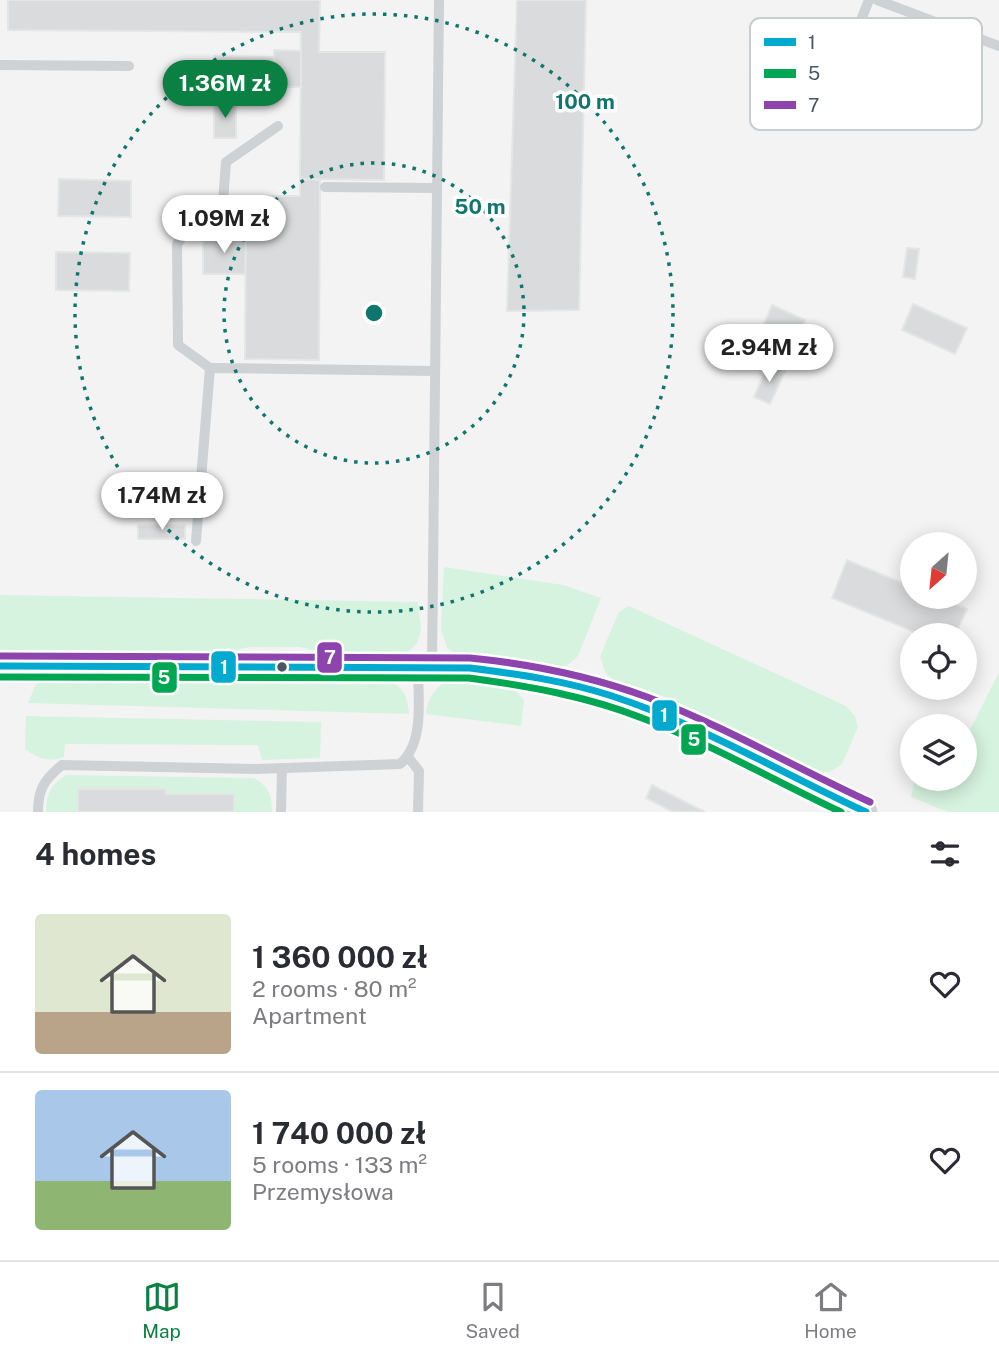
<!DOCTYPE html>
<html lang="en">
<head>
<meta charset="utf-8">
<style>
	body { margin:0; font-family:"Public Sans",sans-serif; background:#f2f2f3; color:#2b2b33; height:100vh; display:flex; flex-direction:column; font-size:26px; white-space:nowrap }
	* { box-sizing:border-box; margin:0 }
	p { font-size:23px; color:#7c7c81 }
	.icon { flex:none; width:38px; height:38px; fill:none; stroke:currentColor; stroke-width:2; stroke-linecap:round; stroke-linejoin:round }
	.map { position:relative; height:812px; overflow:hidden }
	.sheet { display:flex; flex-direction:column; background:#fff; flex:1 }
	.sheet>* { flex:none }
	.needle { width:46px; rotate:207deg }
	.tools { position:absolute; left:900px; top:532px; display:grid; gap:14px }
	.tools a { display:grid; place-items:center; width:77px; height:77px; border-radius:50%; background:#fff; box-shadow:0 4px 18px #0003; font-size:35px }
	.price { position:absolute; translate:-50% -60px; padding:0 16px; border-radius:24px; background:#fff; color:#222; font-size:23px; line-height:46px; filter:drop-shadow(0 2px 4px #0008) }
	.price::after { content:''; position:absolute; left:50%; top:42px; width:21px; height:16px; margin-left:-10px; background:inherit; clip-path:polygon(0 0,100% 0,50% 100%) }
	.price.selected { background:#0b8043; color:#fff }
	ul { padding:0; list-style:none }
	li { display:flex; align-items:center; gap:21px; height:175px; padding:0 35px }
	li+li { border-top:2px solid #e1e1e2 }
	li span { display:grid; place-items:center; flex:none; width:196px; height:140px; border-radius:7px; color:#555 }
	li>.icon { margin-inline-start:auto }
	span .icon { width:84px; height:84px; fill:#fffc; stroke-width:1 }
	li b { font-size:30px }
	h2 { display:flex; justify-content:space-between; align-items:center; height:84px; padding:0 35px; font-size:30px }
	.tabs { display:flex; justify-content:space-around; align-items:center; height:98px; border-top:2px solid #e1e1e2; background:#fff; font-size:19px; color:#7c7c81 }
	.tabs a { display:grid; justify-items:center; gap:4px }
	.tabs .selected { color:#0b8043 }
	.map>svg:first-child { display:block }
	.green { fill:#d6f3df }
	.building { fill:#dadbdc; stroke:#e4e5e5; stroke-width:2 }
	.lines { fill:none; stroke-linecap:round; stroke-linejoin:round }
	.lane { stroke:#ced2d4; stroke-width:10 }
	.street { stroke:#ced2d4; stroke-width:23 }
	.bus-1-casing { stroke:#fff; stroke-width:12 }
	.bus-2-casing { stroke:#fff; stroke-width:12 }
	.bus-3-casing { stroke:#fff; stroke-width:12 }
	.bus-1 { stroke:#00a9ce; stroke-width:7 }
	.bus-2 { stroke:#00a651; stroke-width:7 }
	.bus-3 { stroke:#8e44ad; stroke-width:7 }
	.ring { fill:none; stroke:#0f766e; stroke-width:3.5; stroke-dasharray:3.5 7 }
	.bus-dot { fill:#485761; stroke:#fff; stroke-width:2.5 }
	.key { fill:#fff; stroke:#c8cdd0; stroke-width:2 }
	.key-label { font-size:19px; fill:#485761 }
	.centre { fill:#0f766e; stroke:#fff; stroke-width:3.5 }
	.ring-label { font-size:21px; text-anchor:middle; font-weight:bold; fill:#0f766e; stroke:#fff; stroke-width:7; stroke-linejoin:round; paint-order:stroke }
	.line-badge { stroke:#fff; stroke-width:2.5 }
	.badge-label { font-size:19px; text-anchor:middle; font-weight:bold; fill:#fff }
</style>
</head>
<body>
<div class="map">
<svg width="999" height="812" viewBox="0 0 999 812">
	<rect width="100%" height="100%" fill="#f3f3f3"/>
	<!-- green -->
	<g class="green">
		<polygon points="444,567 563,585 601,598 578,656 569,664 554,670 463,657 447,648 441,629"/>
		<polygon points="0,595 418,602 421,630 417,643 407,653 396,657 345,656 299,647 249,647 209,656 0,654"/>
		<polygon points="629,606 846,706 855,716 858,727 842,764 830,772 808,772 694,715 616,683 605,672 600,656 619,612"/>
		<polygon points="999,672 999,812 948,812 911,797 915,779 964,779 964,742"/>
		<path d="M52,676L380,678C402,685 407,692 409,714L28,703L36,684Z"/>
		<path d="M450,679L509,684L524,700L521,726L426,714C428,696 435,688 450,679Z"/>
		<path d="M26,716L321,722L320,758L262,760L258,745L65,744L64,757C50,763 37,758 25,749Z"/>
		<path d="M66,775L254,778C269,787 272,795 272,812H234V794L78,812H46C47,793 50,786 66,775Z"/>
	</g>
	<!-- building -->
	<g class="building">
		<polygon points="8,0 320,0 319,52 385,52 384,180 300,179 301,32 8,30"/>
		<polygon points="517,0 586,0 579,310 507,311"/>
		<polygon points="274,50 301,51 301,87 274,87"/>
		<polygon points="214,56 274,57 274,87 214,86"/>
		<rect x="214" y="103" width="22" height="35"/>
		<polygon points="59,179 131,181 131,217 58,216"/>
		<polygon points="300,179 320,180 319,360 245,359 246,196 300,196"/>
		<polygon points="203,236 246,236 245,274 203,274"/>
		<polygon points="907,248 919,249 915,279 903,277"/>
		<polygon points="56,252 130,253 129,291 56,290"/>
		<polygon points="913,304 967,328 955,354 902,330"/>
		<polygon points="772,305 805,320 796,339 764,324"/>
		<polygon points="769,363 785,371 770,404 754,397"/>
		<rect x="138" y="525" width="47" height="14"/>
		<polygon points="847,560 912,587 912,597 937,597 967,609 955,635 922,635 832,598"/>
		<polygon points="652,785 705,812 673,812 646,798"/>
		<polygon points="78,789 166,789 166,794 234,794 234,812 78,812"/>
	</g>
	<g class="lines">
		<!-- lane -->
		<g class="lane">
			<polyline points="877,0 999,46"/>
			<polyline points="0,65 129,66"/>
			<polyline points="835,85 869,0"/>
			<polyline points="325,187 436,188"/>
			<polyline points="210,368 178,345 177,244 194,222 222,215 226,162 278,126"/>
			<polyline points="196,541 210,368 435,371"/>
			<polyline points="432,668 439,0"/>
			<polyline points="408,757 419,771 418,812"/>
			<path d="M38,812C38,789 44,780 62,765L256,769L400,764C425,743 418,698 418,668"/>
			<polyline points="281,812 282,768"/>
		</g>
		<!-- street -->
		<path class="street" d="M0,666L470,668C518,674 566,681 612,696C701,724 781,774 866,812"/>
		<!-- bus-1 casing -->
		<g class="bus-1-casing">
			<path id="bus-1" d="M0,666L470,668C518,674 566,681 612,696C701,725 782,773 866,812"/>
		</g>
		<!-- bus-2 casing -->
		<g class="bus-2-casing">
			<path id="bus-2" d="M0,677L469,678C528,686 586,696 642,718C711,744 775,781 841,812"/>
		</g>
		<!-- bus-3 casing -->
		<g class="bus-3-casing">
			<path id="bus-3" d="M0,656L470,658C531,664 590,676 647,697C724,726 796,768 870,802"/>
		</g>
		<!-- bus-1 -->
		<use href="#bus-1" class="bus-1"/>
		<!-- bus-2 -->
		<use href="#bus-2" class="bus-2"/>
		<!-- bus-3 -->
		<use href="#bus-3" class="bus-3"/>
	</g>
	<!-- distance rings -->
	<g class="ring">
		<circle cx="374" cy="313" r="150"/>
		<circle cx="374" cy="313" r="299"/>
	</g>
	<!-- markers -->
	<circle class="bus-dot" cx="282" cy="667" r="6"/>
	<!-- legend -->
	<rect x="750" y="18" width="232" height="112" rx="10" class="key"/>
	<rect x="764" y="38" width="32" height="8" fill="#00a9ce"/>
	<rect x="764" y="69" width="32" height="9" fill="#00a651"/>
	<rect x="764" y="101" width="32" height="8" fill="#8e44ad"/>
	<g class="key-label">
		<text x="808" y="49">1</text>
		<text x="808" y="80">5</text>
		<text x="808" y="112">7</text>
	</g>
	<circle cx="374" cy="313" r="10" class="centre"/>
	<g class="ring-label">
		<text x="585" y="109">100 m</text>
		<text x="480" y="214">50 m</text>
	</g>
	<g class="line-badge">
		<rect x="316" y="641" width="27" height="33" rx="7" fill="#8e44ad"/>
		<rect x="210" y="650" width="27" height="34" rx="7" fill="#00a9ce"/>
		<rect x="151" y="661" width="27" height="33" rx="7" fill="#00a651"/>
		<rect x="651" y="699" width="27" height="33" rx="7" fill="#00a9ce"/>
		<rect x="680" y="723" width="27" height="33" rx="7" fill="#00a651"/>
	</g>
	<g class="badge-label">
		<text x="330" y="664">7</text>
		<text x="224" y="674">1</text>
		<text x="164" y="684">5</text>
		<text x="664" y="722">1</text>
		<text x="694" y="746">5</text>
	</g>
</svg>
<div class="tools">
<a><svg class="needle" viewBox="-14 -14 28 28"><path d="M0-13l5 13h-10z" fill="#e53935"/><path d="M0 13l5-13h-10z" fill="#7c7c81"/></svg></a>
<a><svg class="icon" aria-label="locate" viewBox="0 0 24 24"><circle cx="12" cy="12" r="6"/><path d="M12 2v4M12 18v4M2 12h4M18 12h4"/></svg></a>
<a><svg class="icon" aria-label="layers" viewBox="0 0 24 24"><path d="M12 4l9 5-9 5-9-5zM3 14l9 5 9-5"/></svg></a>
</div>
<b class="price selected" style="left:225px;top:120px">1.36M zł</b>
<b class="price" style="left:224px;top:255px">1.09M zł</b>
<b class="price" style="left:769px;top:384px">2.94M zł</b>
<b class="price" style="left:162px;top:532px">1.74M zł</b>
</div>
<section class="sheet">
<h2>4 homes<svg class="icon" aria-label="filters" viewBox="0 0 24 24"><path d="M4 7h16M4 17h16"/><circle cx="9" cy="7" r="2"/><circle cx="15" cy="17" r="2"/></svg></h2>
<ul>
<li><span style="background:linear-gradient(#dfe7d0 70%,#b9a48a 0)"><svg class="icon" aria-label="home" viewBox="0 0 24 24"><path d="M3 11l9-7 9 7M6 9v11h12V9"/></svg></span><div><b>1 360 000 zł</b><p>2 rooms · 80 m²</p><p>Apartment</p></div><svg class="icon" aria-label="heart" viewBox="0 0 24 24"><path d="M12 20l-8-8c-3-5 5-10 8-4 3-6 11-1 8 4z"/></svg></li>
<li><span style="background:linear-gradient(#a9c7e8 65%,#8fb573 0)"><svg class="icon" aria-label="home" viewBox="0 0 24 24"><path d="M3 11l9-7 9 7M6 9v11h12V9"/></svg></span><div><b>1 740 000 zł</b><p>5 rooms · 133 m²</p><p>Przemysłowa</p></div><svg class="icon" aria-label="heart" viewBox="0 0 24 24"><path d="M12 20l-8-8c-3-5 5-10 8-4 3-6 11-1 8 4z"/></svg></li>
</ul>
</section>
<nav class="tabs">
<a class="selected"><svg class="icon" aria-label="map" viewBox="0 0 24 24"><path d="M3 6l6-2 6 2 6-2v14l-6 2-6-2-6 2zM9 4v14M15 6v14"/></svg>Map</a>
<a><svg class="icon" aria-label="saved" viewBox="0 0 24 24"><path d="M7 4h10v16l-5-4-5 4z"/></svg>Saved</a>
<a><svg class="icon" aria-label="home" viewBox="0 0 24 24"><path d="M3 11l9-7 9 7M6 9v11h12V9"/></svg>Home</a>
</nav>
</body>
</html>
